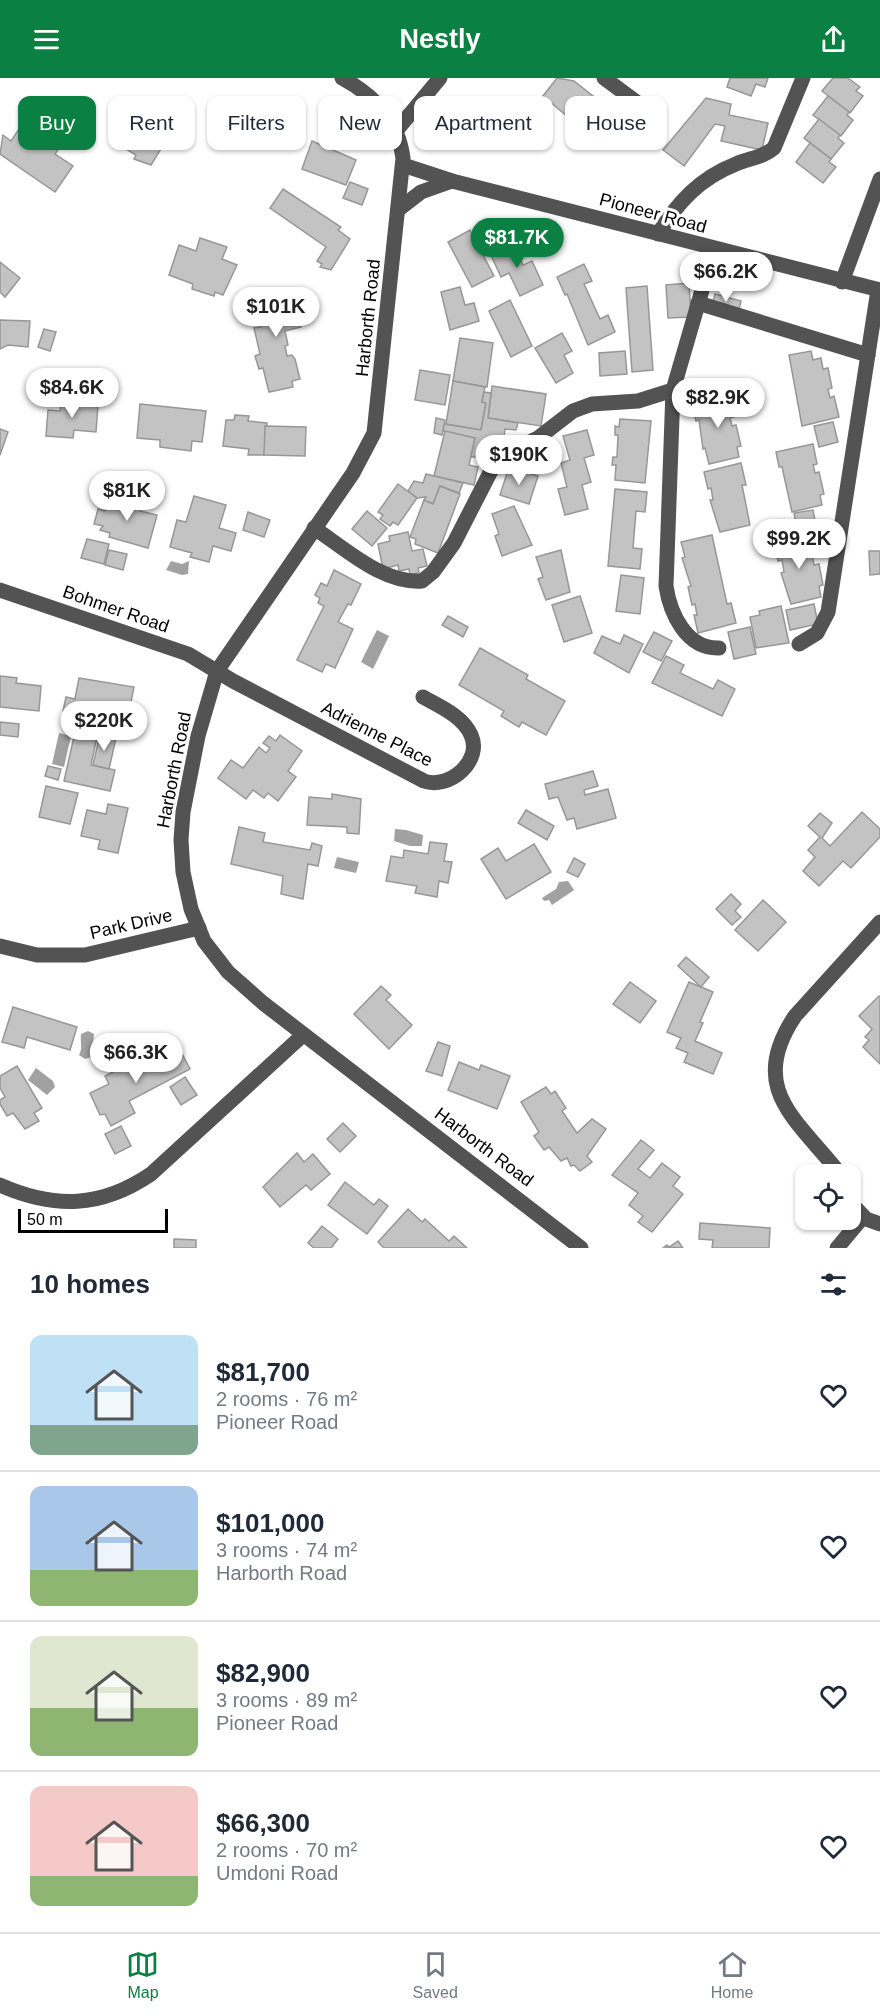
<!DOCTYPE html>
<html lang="en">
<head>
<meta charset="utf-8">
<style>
	body { margin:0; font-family:Helvetica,sans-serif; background:#f6f6f7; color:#1f2937; height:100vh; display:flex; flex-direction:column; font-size:22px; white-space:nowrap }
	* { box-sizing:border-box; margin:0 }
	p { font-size:20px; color:#747a83 }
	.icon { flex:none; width:33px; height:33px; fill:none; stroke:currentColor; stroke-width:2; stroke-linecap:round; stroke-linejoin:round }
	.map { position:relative; height:1170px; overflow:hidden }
	.sheet { display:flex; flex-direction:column; background:#fff; flex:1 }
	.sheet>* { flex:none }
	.hud { position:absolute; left:18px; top:18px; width:844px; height:54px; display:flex; gap:12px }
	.controls { position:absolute; left:795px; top:1086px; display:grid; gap:12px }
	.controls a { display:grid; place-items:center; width:66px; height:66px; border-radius:12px; background:#fff; box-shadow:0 2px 4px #0004; font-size:30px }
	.scale { position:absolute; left:18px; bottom:15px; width:150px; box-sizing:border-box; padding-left:6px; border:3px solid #000; border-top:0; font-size:16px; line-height:21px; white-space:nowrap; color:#000; -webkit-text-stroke:4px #fff; paint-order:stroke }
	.price { position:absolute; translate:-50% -51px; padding:0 14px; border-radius:21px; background:#fff; color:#222; font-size:20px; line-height:39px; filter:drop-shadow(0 2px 3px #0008) }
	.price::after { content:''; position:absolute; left:50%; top:36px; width:18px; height:14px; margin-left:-9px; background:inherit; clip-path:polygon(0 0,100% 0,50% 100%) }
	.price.selected { background:#0b8043; color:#fff }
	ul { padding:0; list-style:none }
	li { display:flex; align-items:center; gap:18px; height:150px; padding:0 30px }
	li+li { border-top:2px solid #e0e1e3 }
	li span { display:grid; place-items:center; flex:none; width:168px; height:120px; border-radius:12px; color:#555 }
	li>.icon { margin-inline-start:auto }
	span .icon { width:72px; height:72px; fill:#fffc; stroke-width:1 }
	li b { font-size:26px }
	h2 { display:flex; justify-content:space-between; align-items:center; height:72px; padding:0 30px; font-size:26px }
	.pill { padding:0 21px; border-radius:12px; background:#fff; box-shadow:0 2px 4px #0004; font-size:21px; line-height:54px }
	.pill.selected { background:#0b8043; color:#fff }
	header { display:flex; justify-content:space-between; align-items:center; height:78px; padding:0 30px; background:#0b8043; color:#fff; font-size:27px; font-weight:600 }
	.tabs { display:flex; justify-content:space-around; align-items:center; height:84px; border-top:2px solid #e0e1e3; background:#fff; font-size:16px; color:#747a83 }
	.tabs a { display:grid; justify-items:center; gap:3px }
	.tabs .selected { color:#0b8043 }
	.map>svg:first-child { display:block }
	.water { fill:#a1a1a1 }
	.building { fill:#c3c3c3; stroke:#979797; stroke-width:1.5 }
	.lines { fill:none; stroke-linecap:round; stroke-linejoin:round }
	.minor { stroke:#535353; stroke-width:15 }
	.labels { text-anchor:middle; stroke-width:6; stroke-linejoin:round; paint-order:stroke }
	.street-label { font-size:18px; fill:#000; stroke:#fff }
</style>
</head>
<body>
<header><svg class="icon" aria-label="menu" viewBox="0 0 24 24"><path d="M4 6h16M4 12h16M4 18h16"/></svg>Nestly<svg class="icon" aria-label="share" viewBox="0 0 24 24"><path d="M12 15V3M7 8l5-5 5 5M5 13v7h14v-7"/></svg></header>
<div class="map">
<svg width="880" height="1170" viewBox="0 0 880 1170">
	<rect width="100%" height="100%" fill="#fff"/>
	<!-- water -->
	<g class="water">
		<polygon points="137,409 150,410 161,417 159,427 151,428 134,418"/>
		<polygon points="171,483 182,486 189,483 188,496 182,497 166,492"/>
		<polygon points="377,552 389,558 373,591 361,584"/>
		<polygon points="59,655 71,658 64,689 52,686"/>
		<polygon points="395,751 406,752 423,757 422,768 410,768 394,763"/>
		<polygon points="337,779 359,784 356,795 334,790"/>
		<polygon points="568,803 574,812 552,827 549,822 544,823 542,820 556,811 559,804"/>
		<path d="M88,953L94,956L93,964L96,974L94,978L85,981L79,977C83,970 80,965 81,956Z"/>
		<polygon points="36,990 53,1003 55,1009 47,1017 28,1002"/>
	</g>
	<!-- building -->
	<g class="building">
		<polygon points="557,0 574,3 607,29 609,27 621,40 601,66 585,58 587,55 543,18"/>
		<polygon points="730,0 768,0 765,9 756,6 751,18 727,9"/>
		<polygon points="833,0 848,0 860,9 856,13 863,18 850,35 822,13"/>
		<polygon points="828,18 849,34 847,37 853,42 841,58 813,37"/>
		<polygon points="706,20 731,26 729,37 768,45 762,72 721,63 725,48 715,46 684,88 663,72"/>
		<polygon points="53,38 72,51 55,76 73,88 55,114 0,76 3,57 11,63 19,51 37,63"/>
		<polygon points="144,41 158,50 155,54 167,61 151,87 134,81 136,77 126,71"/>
		<polygon points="819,41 840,57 838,60 844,65 831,81 804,60"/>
		<polygon points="312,63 356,82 346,107 302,91"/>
		<polygon points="810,65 831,81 829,84 836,89 823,105 796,84"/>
		<polygon points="350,104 368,111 362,127 343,120"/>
		<polygon points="283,111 341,149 338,152 350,161 331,192 320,189 322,186 317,183 326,169 270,130"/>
		<polygon points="470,152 494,198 472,209 448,164"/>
		<polygon points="200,160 227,169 222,181 237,187 223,217 215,214 214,218 192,211 193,206 169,197 179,167 196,173"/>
		<polygon points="513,165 523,187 532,183 543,207 520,218 509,195 501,199 490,175"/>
		<polygon points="0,184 20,200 5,219 0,214"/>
		<polygon points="584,186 592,203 584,206 600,241 608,237 615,254 588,267 567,216 565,217 557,199"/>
		<polygon points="689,205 691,239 668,240 666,207"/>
		<polygon points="647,208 653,292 632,294 626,210"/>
		<polygon points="460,209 465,227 474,225 479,243 450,252 441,214"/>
		<polygon points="274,212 293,216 301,249 285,253 288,267 285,268 287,278 292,277 295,281 300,301 292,303 293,309 269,314 263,290 259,291 255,278 260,276 254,250 261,249 252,217"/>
		<polygon points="715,216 741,223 738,235 712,228"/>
		<polygon points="510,222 532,268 511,279 489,233"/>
		<polygon points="0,242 30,243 28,269 8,267 0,271"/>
		<polygon points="44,251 56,254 50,273 38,269"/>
		<polygon points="562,255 572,273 564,277 573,295 556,305 535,270"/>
		<polygon points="460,260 493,265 487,309 453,303"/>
		<polygon points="625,273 627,296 600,298 599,275"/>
		<polygon points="811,273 813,282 821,280 823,291 828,290 832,310 828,311 830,320 834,318 839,339 802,348 789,277"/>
		<polygon points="420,292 450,297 445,327 415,322"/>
		<polygon points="453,303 485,309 482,324 486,325 481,352 446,346"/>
		<polygon points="492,308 546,316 541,348 488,340"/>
		<polygon points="484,314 491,315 488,340 518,345 516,352 505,351 503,369 485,366 483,379 470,379 475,360 443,353 444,346 481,352 486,325 482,324"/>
		<polygon points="730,318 734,339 730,340 732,348 736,347 741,368 737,369 739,379 709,386 705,370 703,371 699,342 696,343 692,326"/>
		<polygon points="72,322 98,327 96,354 74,352 73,360 46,358 48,332 60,333 61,324 72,325"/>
		<polygon points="140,326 206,333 202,364 192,363 191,373 160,369 160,362 137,360"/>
		<polygon points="235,337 249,338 248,343 267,345 264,377 248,377 249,371 223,368 226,342 234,342"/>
		<polygon points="436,340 445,342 442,357 434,355"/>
		<polygon points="620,341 651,343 645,405 615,402 616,387 612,387 613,379 617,379 618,357 615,357 615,348 619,349"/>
		<polygon points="833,344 838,364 819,369 814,348"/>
		<polygon points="265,348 306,349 305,378 264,377"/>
		<polygon points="0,351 8,354 0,377"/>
		<polygon points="587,352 594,377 584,380 591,404 582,407 588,431 565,437 558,411 567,409 561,385 570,382 563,358"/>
		<polygon points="445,353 475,360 469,387 478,389 474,407 434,398"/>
		<polygon points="813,366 817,386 813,387 815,395 819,394 824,416 820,417 822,427 792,434 782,389 779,389 776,374"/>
		<polygon points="741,385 746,407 742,407 750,447 720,454 710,422 713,422 711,410 708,411 704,394"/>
		<polygon points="509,389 538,398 529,426 500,417"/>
		<polygon points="426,396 463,405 459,415 440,408 433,426 424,422 426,419 417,420 408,413 414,403 423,405"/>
		<polygon points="398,406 417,420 398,447 393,444 390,448 380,441 383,437 378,434"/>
		<polygon points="440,408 460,416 438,475 415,466 416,461 410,459 424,422 433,426"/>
		<polygon points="615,411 647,414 645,434 636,433 633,470 642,471 640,491 608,488"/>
		<polygon points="194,418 226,427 219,450 236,455 231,473 213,468 209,484 190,479 192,475 170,469 177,442 186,444"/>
		<polygon points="117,420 141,426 140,433 157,437 148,470 109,459 110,455 100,452 103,448 94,446 98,431 105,433 107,424 116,426"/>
		<polygon points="514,428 532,467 502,478 495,458 499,456 492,436"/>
		<polygon points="813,432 817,453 798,456 794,435"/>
		<polygon points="367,433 387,450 372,468 352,451"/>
		<polygon points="248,434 270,442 264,459 243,452"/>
		<polygon points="408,454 412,473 423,471 427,488 418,490 419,495 410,497 409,491 399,493 398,487 383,491 378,466 390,463 389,458"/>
		<polygon points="712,457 727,526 731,525 736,545 698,555 694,537 697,537 695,526 692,527 688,509 691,508 682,480 685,479 681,464"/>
		<polygon points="809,460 814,487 819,486 823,507 819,508 821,519 791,526 781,495 784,494 782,482 778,483 774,466"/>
		<polygon points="87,461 109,466 104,486 81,480"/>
		<polygon points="109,472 127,476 123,492 105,487"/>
		<polygon points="561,472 570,514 546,522 538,501 543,499 536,479"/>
		<polygon points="869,473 880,473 880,496 870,497"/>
		<polygon points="334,492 361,506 351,527 348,526 338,544 353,551 335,590 326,586 322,594 297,582 324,528 318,525 320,520 315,517 321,505 327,508"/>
		<polygon points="621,497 644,500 640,536 616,533"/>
		<polygon points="580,518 592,555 564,564 552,527"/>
		<polygon points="814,526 818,546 790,552 786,532"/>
		<polygon points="781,528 789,565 756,570 750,539 760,537 759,533"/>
		<polygon points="448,538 468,549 463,559 442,547"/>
		<polygon points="750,549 756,576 734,581 728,554"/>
		<polygon points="654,554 672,563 661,583 643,574"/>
		<polygon points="624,557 643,566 629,595 594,575 602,558 620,566"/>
		<polygon points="480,570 528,597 526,601 565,623 546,657 522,644 519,649 501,638 504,633 459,607"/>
		<polygon points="666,578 684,587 680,595 713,611 718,602 735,611 722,638 652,605"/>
		<polygon points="0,598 17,600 16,605 41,608 39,633 0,629"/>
		<polygon points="79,600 134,609 127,644 63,633 66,619 75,621"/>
		<polygon points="0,644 19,646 18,659 0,657"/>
		<polygon points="75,654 97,659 91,687 115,692 110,713 64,703"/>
		<polygon points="100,656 116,660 109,691 93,687"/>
		<polygon points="280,657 302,673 288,693 296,699 278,723 268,715 264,720 253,712 246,721 218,700 231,682 243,690 259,669 266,675 270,670 263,665 269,658 276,663"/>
		<polygon points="48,688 61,691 58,702 45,698"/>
		<polygon points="593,693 598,708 584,712 585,717 608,711 616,740 577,751 574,740 567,742 558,719 549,721 545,706"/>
		<polygon points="46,708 78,715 70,746 39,739"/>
		<polygon points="332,716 361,721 359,756 347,755 347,749 307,747 309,719 332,721"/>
		<polygon points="108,726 128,730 118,775 98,771 100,762 81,758 87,732 106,736"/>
		<polygon points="526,732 554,748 547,762 518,745"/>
		<polygon points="862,734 880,751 880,759 851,790 843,783 819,808 803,793 815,779 808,772 820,759 808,748 820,735 832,745 822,760 830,768"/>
		<polygon points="239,749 265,755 263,764 310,772 312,765 322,768 318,788 308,786 303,821 281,816 283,798 231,786"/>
		<polygon points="430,764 447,766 444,783 452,784 448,805 439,803 437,819 415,815 417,808 386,803 391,778 403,780 404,772 428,776"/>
		<polygon points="534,766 551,794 506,821 481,781 498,770 506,783"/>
		<polygon points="574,780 585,786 578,799 567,794"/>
		<polygon points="731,816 741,826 735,833 741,839 732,847 716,831"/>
		<polygon points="763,822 786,844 758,873 735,852"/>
		<polygon points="686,879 709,899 701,909 678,888"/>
		<polygon points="630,904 656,923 640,945 613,926"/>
		<polygon points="689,904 713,914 700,944 703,945 695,963 722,975 713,996 684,984 688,975 676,970 681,960 667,954"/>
		<polygon points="381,908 391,917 386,922 412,947 389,971 354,936"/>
		<polygon points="879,918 880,919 880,986 863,969 869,962 865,959 872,951 859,938"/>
		<polygon points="13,929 77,949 70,972 27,959 24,970 2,964"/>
		<polygon points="438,964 450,968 442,998 426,993"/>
		<polygon points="178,968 190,991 129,1023 135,1035 111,1048 105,1036 100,1037 90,1015 109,1006 105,998 121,990 119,989 139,979 143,987"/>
		<polygon points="459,984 479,992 481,987 510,998 497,1031 448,1012"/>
		<polygon points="17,988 42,1030 34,1035 39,1043 25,1051 13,1035 7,1038 0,1026 0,1022 5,1019 0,1010 0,998"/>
		<polygon points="185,999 197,1017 181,1027 170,1009"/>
		<polygon points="546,1009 551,1016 555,1013 566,1030 562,1033 577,1055 592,1041 606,1051 587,1078 592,1084 580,1093 574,1087 571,1088 567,1080 561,1083 549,1069 544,1072 534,1058 539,1054 521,1024"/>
		<polygon points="343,1045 356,1058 340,1074 327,1061"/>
		<polygon points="121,1048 131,1068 115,1076 105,1056"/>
		<polygon points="641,1062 654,1072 638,1091 650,1100 662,1085 680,1099 673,1108 683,1116 652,1154 638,1144 643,1138 629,1127 638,1115 612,1097"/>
		<polygon points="297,1075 304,1084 313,1076 330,1096 311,1112 306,1107 280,1129 263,1109"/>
		<polygon points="345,1104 374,1127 379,1121 388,1128 367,1156 328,1127"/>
		<polygon points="408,1131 422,1144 425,1141 449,1163 454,1158 467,1170 384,1170 378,1164"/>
		<polygon points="700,1145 770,1150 769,1170 712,1170 713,1162 699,1161"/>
		<polygon points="322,1148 338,1161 331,1170 314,1170 308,1165"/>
		<polygon points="174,1161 196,1162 196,1170 174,1170"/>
		<polygon points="678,1163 683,1170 664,1169 667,1167 669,1169"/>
	</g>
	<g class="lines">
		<!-- minor -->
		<g class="minor">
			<path d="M342,0C375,18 398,42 403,80L374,355L353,395L217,593L198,658L183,734L181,762L183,794L191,831L204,863L228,894L263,925L581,1170"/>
			<polyline points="604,0 650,34"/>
			<polyline points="396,53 440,0"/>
			<polyline points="403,87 452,103 880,212"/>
			<polyline points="399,131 421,114 452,103"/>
			<path d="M658,156C678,124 700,100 736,86C749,80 762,80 774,70L803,0"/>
			<polyline points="842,204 880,101"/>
			<polyline points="698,225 868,277"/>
			<path d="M673,312L666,508C670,535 686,571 719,570"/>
			<path d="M314,450C346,471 383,506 422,503L433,494L454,465L494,387L510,374L538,360L573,333L592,326L638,323L673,312L714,171"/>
			<path d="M0,512L188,576L233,603L424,703C449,712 483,683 471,657C463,638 439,628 423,619"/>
			<polyline points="799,566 817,555 828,534 878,212"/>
			<polyline points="0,868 37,877 85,877 199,850"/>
			<path d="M840,1096C798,1042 746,1011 795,938L880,844"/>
			<path d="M0,1107C55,1131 101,1130 151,1096L303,957"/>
			<polyline points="850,1124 866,1141 880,1146"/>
			<polyline points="837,1170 863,1139"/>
		</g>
	</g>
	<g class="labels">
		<!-- street labels -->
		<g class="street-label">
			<text transform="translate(653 135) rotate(15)" y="6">Pioneer Road</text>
			<text transform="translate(368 240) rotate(-84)" y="6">Harborth Road</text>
			<text transform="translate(116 531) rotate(19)" y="6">Bohmer Road</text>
			<text transform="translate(377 656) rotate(27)" y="6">Adrienne Place</text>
			<text transform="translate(174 692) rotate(-79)" y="6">Harborth Road</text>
			<text transform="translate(131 846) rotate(-13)" y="6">Park Drive</text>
			<text transform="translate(484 1069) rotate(37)" y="6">Harborth Road</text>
		</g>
	</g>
</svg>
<div class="controls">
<a><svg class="icon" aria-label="locate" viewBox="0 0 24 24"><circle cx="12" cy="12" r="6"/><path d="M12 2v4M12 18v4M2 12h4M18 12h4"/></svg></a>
</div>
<div class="scale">50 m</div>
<b class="price selected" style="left:517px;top:191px">$81.7K</b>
<b class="price" style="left:726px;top:225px">$66.2K</b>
<b class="price" style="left:276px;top:260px">$101K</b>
<b class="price" style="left:72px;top:341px">$84.6K</b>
<b class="price" style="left:718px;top:351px">$82.9K</b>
<b class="price" style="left:519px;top:408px">$190K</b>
<b class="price" style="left:127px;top:444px">$81K</b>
<b class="price" style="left:799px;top:492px">$99.2K</b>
<b class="price" style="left:104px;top:674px">$220K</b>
<b class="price" style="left:136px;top:1006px">$66.3K</b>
<div class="hud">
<a class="pill selected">Buy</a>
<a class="pill">Rent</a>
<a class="pill">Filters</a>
<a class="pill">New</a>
<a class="pill">Apartment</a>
<a class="pill">House</a>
</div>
</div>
<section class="sheet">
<h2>10 homes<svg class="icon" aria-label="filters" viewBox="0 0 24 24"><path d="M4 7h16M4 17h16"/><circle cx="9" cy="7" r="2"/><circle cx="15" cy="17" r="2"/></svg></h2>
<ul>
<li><span style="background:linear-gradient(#bfe0f5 75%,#7fa58c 0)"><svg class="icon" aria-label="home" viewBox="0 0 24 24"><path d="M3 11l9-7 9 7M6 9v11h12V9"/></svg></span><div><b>$81,700</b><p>2 rooms · 76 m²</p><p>Pioneer Road</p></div><svg class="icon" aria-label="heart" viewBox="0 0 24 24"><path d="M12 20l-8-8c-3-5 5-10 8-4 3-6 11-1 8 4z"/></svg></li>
<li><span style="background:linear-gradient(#a9c7e8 70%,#8fb573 0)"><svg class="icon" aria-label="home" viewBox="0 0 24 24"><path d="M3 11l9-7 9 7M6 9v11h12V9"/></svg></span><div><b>$101,000</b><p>3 rooms · 74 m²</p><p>Harborth Road</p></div><svg class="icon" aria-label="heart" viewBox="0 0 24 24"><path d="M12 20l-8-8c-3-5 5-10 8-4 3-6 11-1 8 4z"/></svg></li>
<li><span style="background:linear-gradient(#dfe7d0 60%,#8fb573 0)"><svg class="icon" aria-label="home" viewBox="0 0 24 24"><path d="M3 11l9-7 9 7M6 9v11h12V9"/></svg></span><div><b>$82,900</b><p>3 rooms · 89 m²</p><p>Pioneer Road</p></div><svg class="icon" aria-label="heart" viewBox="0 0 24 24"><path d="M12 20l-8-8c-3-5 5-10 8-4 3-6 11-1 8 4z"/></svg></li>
<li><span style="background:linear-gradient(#f6c9c9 75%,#8fb573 0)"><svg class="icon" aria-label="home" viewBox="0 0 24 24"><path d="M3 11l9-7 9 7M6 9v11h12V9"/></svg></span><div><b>$66,300</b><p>2 rooms · 70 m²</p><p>Umdoni Road</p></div><svg class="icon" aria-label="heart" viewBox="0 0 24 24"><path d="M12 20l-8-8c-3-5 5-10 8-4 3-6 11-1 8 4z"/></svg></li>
</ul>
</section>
<nav class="tabs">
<a class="selected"><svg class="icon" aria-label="map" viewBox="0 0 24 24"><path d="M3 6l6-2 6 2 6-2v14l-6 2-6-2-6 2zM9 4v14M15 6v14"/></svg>Map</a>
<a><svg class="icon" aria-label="saved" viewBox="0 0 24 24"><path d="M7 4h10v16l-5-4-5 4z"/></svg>Saved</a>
<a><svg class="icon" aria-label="home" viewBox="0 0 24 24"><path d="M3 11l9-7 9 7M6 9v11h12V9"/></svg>Home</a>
</nav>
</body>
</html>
